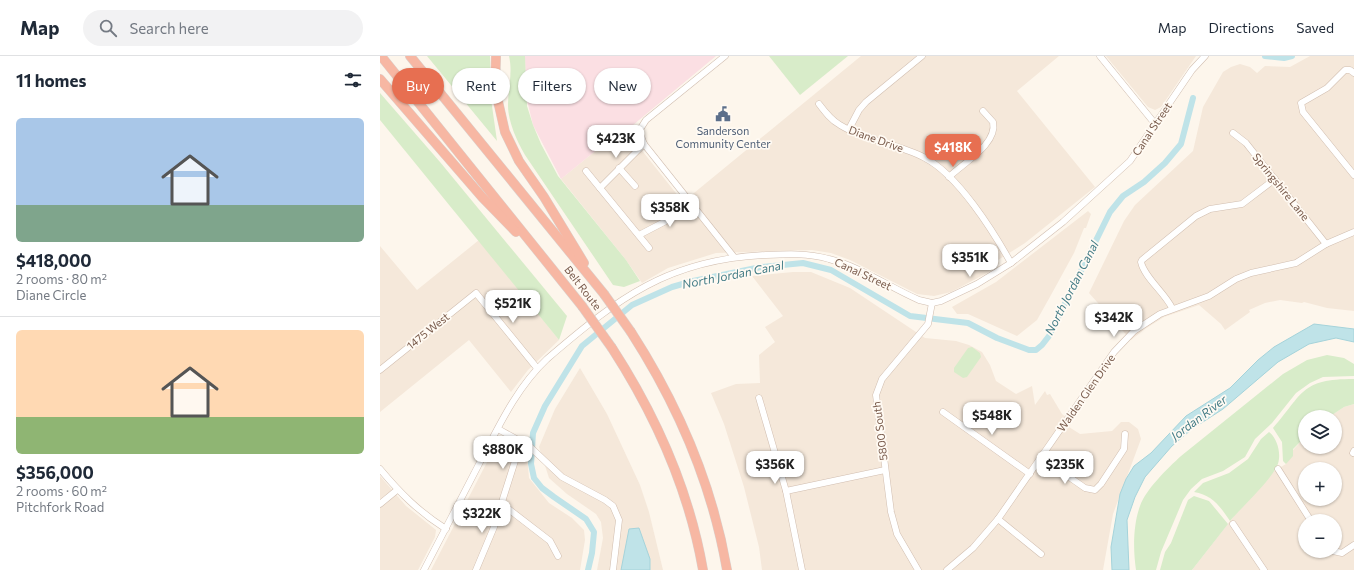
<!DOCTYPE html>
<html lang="en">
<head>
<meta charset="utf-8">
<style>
	body { margin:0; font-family:Commissioner,sans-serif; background:#f2f2f3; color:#1f2937; height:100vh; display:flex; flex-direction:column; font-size:15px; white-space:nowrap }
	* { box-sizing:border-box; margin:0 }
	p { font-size:13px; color:#747a83 }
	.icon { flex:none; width:22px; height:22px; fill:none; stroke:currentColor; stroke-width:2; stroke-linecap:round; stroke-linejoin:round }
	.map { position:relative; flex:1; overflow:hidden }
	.drawer { display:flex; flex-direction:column; background:#fff; width:380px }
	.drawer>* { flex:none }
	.banner { position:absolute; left:12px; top:12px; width:380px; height:36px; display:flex; gap:8px }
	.controls { position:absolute; left:918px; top:354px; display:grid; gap:8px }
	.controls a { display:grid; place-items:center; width:44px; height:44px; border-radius:50%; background:#fff; box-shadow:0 1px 3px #0004; font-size:20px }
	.price { position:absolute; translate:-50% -34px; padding:0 9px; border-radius:8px; background:#fff; color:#222; font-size:13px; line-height:26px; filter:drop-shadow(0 1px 2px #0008) }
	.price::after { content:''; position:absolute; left:50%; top:24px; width:12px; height:9px; margin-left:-6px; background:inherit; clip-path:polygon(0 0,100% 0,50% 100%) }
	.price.on { background:#e76f51; color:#fff }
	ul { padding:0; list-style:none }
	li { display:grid; align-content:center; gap:8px; height:212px; padding:0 16px }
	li+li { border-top:1px solid #e0e1e3 }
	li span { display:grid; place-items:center; height:124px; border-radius:6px; color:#555 }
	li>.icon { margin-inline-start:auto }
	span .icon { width:72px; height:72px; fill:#fffc; stroke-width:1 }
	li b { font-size:17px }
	h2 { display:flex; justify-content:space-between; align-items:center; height:48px; padding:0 16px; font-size:17px }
	.chip { padding:0 14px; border-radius:18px; background:#fff; box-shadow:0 1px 3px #0004; font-size:14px; line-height:36px }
	.chip.on { background:#e76f51; color:#fff }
	header { display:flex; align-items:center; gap:24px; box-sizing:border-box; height:56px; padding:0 20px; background:#fff; border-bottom:1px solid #e0e1e3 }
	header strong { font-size:19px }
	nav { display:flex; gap:22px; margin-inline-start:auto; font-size:14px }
	.search { width:280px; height:36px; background:#f2f2f3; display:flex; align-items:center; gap:10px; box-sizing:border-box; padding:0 14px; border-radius:22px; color:#747a83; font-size:15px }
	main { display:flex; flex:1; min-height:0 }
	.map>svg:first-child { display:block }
	.residential { fill:#f5e8da; fill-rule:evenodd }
	.medical { fill:#fbdfe3 }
	.green { fill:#d8ecc9 }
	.water { fill:#bfe3e8; stroke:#a5d3da }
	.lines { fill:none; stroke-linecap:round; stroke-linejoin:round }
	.canal { stroke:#bfe3e8; stroke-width:6 }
	.minor-casing { stroke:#d1beb0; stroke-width:7 }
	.highway-casing { stroke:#dad1cd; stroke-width:10 }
	.minor { stroke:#fff; stroke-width:6 }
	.highway { stroke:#f7b7a3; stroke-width:9 }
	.highway-bridge-casing { stroke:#dad1cd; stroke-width:10; stroke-linecap:butt }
	.highway-bridge { stroke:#f7b7a3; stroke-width:9 }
	.labels { text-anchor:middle; stroke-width:3.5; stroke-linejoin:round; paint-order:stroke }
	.street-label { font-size:11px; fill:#7a5c4d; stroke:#fffaf3 }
	.service-label { font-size:11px; fill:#4e5e75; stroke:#fffaf3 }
	.water-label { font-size:12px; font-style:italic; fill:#437c86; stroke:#fffaf3 }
</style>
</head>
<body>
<header>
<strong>Map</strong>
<div class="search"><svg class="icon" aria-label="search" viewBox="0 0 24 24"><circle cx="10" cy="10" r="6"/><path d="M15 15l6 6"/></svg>Search here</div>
<nav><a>Map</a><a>Directions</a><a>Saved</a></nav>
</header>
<main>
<section class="drawer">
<h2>11 homes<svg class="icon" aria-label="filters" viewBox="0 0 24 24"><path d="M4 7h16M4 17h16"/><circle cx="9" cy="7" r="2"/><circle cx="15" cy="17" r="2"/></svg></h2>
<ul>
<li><span style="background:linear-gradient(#a9c7e8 70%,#7fa58c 0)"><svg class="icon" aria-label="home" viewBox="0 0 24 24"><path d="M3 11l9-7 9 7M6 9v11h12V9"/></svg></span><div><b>$418,000</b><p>2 rooms · 80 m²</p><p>Diane Circle</p></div></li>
<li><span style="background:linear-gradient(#ffd9b3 70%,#8fb573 0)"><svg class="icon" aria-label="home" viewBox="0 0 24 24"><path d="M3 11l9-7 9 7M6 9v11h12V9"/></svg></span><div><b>$356,000</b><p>2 rooms · 60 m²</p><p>Pitchfork Road</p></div></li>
</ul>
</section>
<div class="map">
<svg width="974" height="514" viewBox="0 0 974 514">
	<rect width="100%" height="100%" fill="#fdf6ec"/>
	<!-- residential -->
	<g class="residential">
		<polygon points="481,0 679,0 637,35 715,131 645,187 618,204 619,207 618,209 609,216 571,236 554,240 537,238 470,204 451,197 432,194 336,197 288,212 262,227 246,204 181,123 241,74 247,74 248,77 303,146"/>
		<polygon points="726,0 816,0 781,51 775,54 768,51"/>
		<polygon points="930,0 974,0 974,255 947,252 924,246 922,247 900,244 885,247 869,254 870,256 845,274 841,268 819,249 784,261 765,273 751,284 709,237 744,165 755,149 813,95 823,51 843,16 851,11 860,8 870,11 877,17 885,10 910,11"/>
		<polygon points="708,155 711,158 706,172 704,172 694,197 671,239 657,264 637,280 588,258 577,258 572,251 616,226"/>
		<polygon points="99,184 179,284 148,314 131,336 89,284 0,356 0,190 37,234"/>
		<polygon points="413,216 431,216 470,232 545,282 576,285 589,289 602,296 610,309 616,325 636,338 652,330 655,349 665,335 667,339 670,338 682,358 692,366 689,371 700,378 732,375 741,366 749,366 758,373 761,383 733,458 723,514 382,514 379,491 364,431 344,368 331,337 356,328 380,327 379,299 395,286 385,271 403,260 372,220"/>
		<polygon points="200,312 227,358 260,429 269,456 283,514 217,514 223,482 221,466 216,458 187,438 169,422 159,391 175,353"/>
		<path d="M974,348V514H812L854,460L894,415L906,408L913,394L925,381V391H955V361H949L964,351ZM925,413H955V443H925ZM925,465H955V495H925Z"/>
		<polygon points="122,384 134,393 147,399 149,422 169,447 192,462 204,474 205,484 200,514 51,514 117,387"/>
		<polygon points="0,420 26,450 56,474 55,481 38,514 0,514"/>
	</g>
	<!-- medical -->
	<polygon class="medical" points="145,0 336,0 247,74 241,74 181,123 153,69 146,40"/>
	<!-- green -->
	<g class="green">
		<polygon points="47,0 110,0 111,43 117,85"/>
		<path d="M129,0H145L147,50L153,69L161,88L178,120L246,204L260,225L244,231L233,229L145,99C137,85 128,66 128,49C128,33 133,17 129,0Z"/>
		<polygon points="389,0 468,0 420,39"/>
		<polygon points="0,37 60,106 187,260 179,284 0,64"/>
		<polygon points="592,291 600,297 601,301 587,321 583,322 574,316 574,312 588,292"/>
		<path d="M947,299L964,302L974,308V320L943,321L930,327L916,337L892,367L875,383L865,401L843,415L822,423L811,433L803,444L781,496L776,514H756C753,494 753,469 760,450C766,433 788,412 801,400L903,318L927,304Z"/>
		<path d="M974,323V348L964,351L949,361H925V381L913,393V400L906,408L903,405L902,386L893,372C924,337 920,323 974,323Z"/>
		<path d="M889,376C898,383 902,400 897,410C890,425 862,451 850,465C840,450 832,439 814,436L823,427L849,417L868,403L881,383Z"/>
		<polygon points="814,440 829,445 848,468 812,514 780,514 785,496 791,487 808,444"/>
	</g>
	<!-- water -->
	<g class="water">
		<polygon points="934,268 974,273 974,286 956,282 929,288 898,306 843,353 812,373 792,390 765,421 755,441 747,464 749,514 732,514 731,491 740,438 746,423 754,410 771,397 806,360 850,332 878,304 894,291"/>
		<polygon points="259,472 270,503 270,514 241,514 249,473"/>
	</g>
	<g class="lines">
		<!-- canal -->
		<g class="canal">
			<polyline points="885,0 904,2 912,0"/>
			<polyline points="208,514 212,497 214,476 206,463 174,441 162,432 154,422 151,408 153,377 165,350 202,290 252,249 292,231 313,225 381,211 423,207 451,214 530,260 588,267 617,282 649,294 656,294 662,289 669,280 730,156 743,140 764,126 785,107 801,88 813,42"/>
		</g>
		<!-- minor casing -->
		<g class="minor-casing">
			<g id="minor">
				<polyline points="345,0 266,64 259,75 264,88 354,201"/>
				<polyline points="720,0 776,69"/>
				<polyline points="974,17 970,14 965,14 947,32 921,47 923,56 974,119"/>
				<path d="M439,48C445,56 451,64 460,69C486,85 519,88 545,102C578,119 613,175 631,207"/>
				<polyline points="469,73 479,54 486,46 542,0"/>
				<polyline points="853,77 866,87 946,188"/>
				<polyline points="239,112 255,130"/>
				<polyline points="206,115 269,192"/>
				<path d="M569,121C583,107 618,88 613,66L603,55"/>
				<polyline points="220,132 264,88"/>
				<polyline points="259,179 284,166 310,146"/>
				<path d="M792,252C785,237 764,221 761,206L762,204L816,160L830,153L862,148L895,123"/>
				<polyline points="0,314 96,237 157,312"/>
				<polyline points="379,342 406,435 422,514"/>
				<polyline points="563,356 650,418"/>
				<polyline points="118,373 149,390 182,421 225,444 233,450 239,464 233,514"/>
				<polyline points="973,397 974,395"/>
				<polyline points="662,402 705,432 715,434 721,428 744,393 745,378"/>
				<path d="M0,413C20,437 39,456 66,473"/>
				<polyline points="898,413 931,465"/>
				<polyline points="406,435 505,414"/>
				<polyline points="0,448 17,434"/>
				<polyline points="122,448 170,485 178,500"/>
				<polyline points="618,463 661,498"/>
				<polyline points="853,468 884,514"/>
				<polyline points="953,495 962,497 974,489"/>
				<path d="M44,514C62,479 80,445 98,410C118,372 136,332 167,303C238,242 289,203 386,199C407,198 428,197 449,203C481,211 509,231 539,244L552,247L561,245L597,228L631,207L683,166L750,105L812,14L825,0"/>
				<polyline points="96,514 114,471 141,386"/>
				<polyline points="538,514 517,478 511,456 496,339 502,323 548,268 552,247"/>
				<polyline points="567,514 593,492 618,463 734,296 754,275 780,258 829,240 856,223 871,217 916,207 946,188 974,176"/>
			</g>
		</g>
		<!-- highway casing -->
		<g class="highway-casing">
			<g id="highway">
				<polyline points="1,0 202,250"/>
				<polyline points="30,0 224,238"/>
				<polyline points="116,0 115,32 125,76 139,105 164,141 204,207"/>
				<polyline points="0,23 102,141 136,176"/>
				<path d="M251,276C298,349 332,427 347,514"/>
				<path d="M232,292C276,360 309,434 323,514"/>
			</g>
		</g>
		<!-- minor -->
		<use href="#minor" class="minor"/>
		<!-- highway -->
		<use href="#highway" class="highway"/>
		<!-- highway-bridge casing -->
		<g class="highway-bridge-casing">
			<g id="highway-bridge">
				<polyline points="224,238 251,276"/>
				<polyline points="202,250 232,292"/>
			</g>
		</g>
		<!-- highway-bridge -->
		<use href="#highway-bridge" class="highway-bridge"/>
	</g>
	<!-- icons -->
	<defs>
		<g id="civic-bare" transform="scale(1.2)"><path d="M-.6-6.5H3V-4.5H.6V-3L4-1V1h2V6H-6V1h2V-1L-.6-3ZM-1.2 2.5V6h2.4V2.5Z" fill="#5c6f8a" stroke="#fffaf3" stroke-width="2.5" paint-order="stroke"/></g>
	</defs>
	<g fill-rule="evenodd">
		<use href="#civic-bare" x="343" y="58"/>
	</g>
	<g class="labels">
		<!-- street labels -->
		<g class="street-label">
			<text transform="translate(772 73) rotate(-56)" y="4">Canal Street</text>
			<text transform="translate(496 83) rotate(20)" y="4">Diane Drive</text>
			<text transform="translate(901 131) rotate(51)" y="4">Springshire Lane</text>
			<text transform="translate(483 218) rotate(25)" y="4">Canal Street</text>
			<text transform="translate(203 232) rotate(52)" y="4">Belt Route</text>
			<text transform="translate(48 275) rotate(-39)" y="4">1475 West</text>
			<text transform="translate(706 337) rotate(-55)" y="4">Walden Glen Drive</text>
			<text transform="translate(500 375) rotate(-97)" y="4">5800 South</text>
		</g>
		<!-- service labels -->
		<g class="service-label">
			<text x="343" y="79">Sanderson<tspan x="343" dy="13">Community Center</tspan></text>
		</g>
		<!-- water labels -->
		<g class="water-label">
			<text transform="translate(353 219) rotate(-11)" y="4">North Jordan Canal</text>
			<text transform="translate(692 232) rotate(-63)" y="4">North Jordan Canal</text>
			<text transform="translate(819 362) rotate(-37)" y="4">Jordan River</text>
		</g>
	</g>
</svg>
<div class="controls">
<a><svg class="icon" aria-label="layers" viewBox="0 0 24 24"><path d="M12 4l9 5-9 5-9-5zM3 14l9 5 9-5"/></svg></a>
<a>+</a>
<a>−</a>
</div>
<b class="price" style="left:236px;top:103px">$423K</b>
<b class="price on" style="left:573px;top:112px">$418K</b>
<b class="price" style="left:290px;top:172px">$358K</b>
<b class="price" style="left:590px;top:222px">$351K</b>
<b class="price" style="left:133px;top:268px">$521K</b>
<b class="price" style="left:734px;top:282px">$342K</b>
<b class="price" style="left:612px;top:380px">$548K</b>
<b class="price" style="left:123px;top:414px">$880K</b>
<b class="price" style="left:395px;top:429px">$356K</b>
<b class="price" style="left:685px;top:429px">$235K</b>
<b class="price" style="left:102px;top:478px">$322K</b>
<div class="banner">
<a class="chip on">Buy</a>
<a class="chip">Rent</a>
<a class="chip">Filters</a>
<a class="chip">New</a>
</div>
</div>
</main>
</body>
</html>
